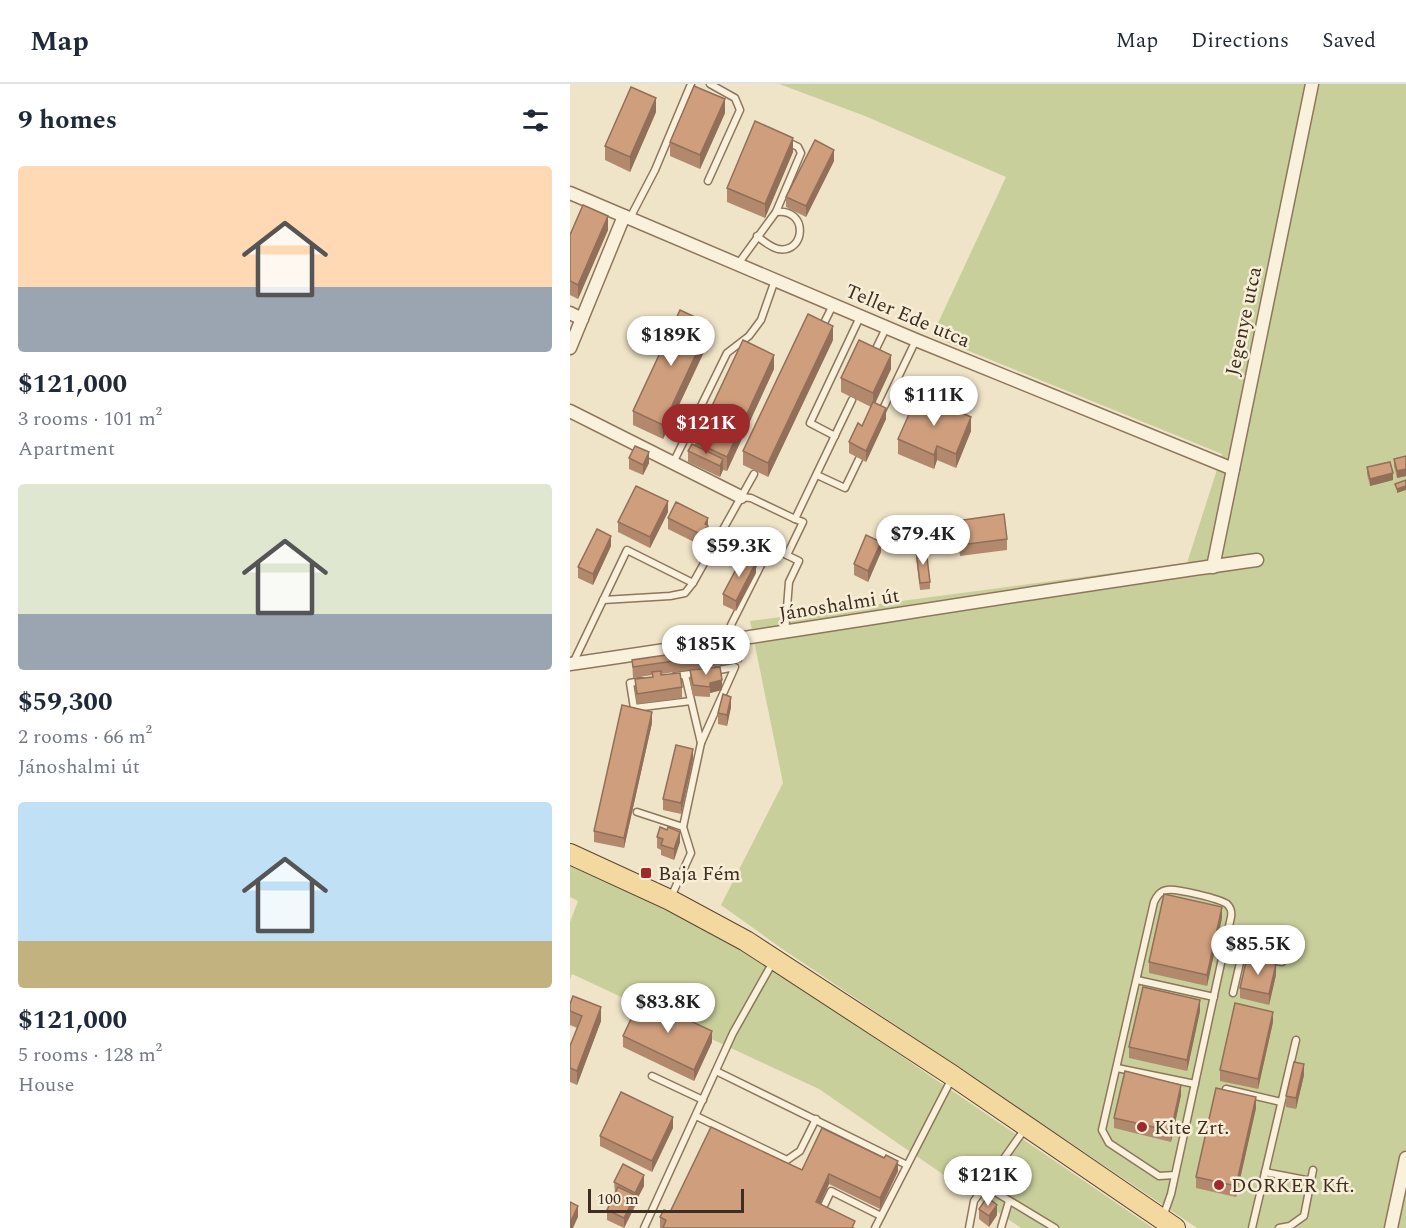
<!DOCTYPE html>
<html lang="en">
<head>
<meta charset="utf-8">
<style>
	body { margin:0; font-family:Spectral,serif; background:#f6f6f7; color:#1f2937; height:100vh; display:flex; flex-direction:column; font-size:22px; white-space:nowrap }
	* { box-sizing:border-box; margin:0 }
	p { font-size:20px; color:#747a83 }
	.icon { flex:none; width:33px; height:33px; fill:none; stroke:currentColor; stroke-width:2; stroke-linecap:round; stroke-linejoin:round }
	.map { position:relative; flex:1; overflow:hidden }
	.drawer { display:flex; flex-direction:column; background:#fff; width:570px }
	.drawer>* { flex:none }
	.scale { position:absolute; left:18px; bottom:15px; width:156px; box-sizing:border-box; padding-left:6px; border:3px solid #3d2e20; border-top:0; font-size:16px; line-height:21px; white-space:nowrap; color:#3d2e20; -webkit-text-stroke:4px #f7eed8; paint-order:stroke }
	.price { position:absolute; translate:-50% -51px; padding:0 14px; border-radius:21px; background:#fff; color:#222; font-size:20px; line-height:39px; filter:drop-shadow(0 2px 3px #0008) }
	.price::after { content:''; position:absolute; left:50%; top:36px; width:18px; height:14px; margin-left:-9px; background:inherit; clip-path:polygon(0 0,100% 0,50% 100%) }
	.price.current { background:#9e2a2b; color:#fff }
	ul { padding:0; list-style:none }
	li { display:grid; align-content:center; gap:12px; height:318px; padding:0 18px }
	li span { display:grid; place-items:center; height:186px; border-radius:6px; color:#555 }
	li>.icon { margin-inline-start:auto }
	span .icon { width:108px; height:108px; fill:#fffc; stroke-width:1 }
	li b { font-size:26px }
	h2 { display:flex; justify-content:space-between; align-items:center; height:72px; padding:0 18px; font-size:26px }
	header { display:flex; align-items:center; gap:36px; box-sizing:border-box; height:84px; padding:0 30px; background:#fff; border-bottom:2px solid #e0e1e3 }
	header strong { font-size:28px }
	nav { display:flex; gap:33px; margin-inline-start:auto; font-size:21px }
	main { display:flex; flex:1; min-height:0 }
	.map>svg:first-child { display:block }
	.green { fill:#c9cf9b }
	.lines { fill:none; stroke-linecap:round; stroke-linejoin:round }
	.service-casing { stroke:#8d765c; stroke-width:9 }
	.minor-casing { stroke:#8d765c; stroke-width:15 }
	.primary-casing { stroke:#5b4430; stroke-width:22 }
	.service { stroke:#faf1dc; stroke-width:6 }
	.minor { stroke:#faf1dc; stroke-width:12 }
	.primary { stroke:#f3d9a0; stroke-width:20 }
	.wall { fill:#b2896c }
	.shaded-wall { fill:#916f58 }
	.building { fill:#cf9f7d; stroke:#916f58; stroke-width:1.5 }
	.poi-dot { fill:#9e2a2b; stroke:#f7eed8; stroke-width:2 }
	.labels { text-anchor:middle; stroke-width:5; stroke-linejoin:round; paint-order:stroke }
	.street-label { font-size:20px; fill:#3d2e20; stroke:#f7eed8 }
	.poi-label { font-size:20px; fill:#3d2e20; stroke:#f7eed8; text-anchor:start }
</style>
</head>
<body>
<header>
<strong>Map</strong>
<nav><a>Map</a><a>Directions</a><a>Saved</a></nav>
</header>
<main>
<section class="drawer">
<h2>9 homes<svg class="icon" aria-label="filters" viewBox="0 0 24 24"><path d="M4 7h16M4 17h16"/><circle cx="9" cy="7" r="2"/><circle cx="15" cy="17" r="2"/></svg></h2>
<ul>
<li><span style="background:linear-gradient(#ffd9b3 65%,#9aa5b1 0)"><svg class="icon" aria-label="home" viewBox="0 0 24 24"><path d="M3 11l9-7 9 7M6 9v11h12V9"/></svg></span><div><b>$121,000</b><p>3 rooms · 101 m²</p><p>Apartment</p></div></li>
<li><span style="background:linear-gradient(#dfe7d0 70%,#9aa5b1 0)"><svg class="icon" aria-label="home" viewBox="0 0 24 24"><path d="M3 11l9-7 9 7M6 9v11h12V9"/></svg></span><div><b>$59,300</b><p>2 rooms · 66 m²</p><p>Jánoshalmi út</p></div></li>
<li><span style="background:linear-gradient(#bfe0f5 75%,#c2b280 0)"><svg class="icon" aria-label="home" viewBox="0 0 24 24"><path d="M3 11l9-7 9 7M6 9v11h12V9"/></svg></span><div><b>$121,000</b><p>5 rooms · 128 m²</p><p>House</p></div></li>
</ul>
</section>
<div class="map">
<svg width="836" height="1144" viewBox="0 0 836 1144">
	<rect width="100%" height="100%" fill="#f0e4c8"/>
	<!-- green -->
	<g class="green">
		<polygon points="209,0 836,0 836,1144 627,1144 211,864 151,821 213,699 180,537 617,479 652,370 362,252 436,93 295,32"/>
		<polygon points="0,780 173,864 583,1144 451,1144 249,1005 2,890 0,895 0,838 8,817 0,813"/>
	</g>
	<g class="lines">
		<!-- service casing -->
		<g class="service-casing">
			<g id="service">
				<polyline points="138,97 170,26 165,14 140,0"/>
				<polyline points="60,134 85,86 121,0"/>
				<path d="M187,152C193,157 200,163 208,165C236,170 239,124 206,128"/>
				<polyline points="168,180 206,128 231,69 228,63 216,57"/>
				<polyline points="251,245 263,221"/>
				<polyline points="303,271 316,244"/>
				<polyline points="311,329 346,256"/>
				<polyline points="265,352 240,339 290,233"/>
				<polyline points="103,379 157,269 179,252 191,236 205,196"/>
				<polyline points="247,391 275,404 289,375"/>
				<polyline points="171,413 181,414 225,435 282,316"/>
				<polyline points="217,471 233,438 225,435"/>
				<polyline points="33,516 100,512 115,509 123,499"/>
				<polyline points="162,556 161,541 200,463 229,477 219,498 215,549"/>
				<polyline points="3,579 57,466 123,499 184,390"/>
				<polyline points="105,592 128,589"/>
				<polyline points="71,597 60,599 64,624 121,617"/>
				<polyline points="131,659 165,583 144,587"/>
				<polyline points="67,728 113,743 121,769 101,813"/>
				<polyline points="113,743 131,659 115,591"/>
				<polyline points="654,867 712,878"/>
				<polyline points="567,896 644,913"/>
				<polyline points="663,909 672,870"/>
				<polyline points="547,984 625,1000"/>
				<polyline points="146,987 337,1081"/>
				<polyline points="82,992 133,1016"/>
				<polyline points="656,1005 711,1018"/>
				<polyline points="126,1032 217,1076 230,1067 246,1035"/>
				<polyline points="695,1088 741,1097"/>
				<polyline points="415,1102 485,1144"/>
				<polyline points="255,1127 252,1126 261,1107 311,1132"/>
				<path d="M593,1133L601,1110L661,833C662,827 661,824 657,820C650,815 606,804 597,806C590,807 587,812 584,818L532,1046L539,1059L589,1092L605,1091"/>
				<polyline points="74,1144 163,949 203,878"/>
				<polyline points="305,1144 381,996"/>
				<polyline points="399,1144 404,1117 454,1046"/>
				<polyline points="431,1144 439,1117"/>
				<polyline points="682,1144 726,956"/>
				<polyline points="709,1144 720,1142 734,1132 743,1086"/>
			</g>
		</g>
		<!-- minor casing -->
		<g class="minor-casing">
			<g id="minor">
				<polyline points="0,109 346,256 663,385"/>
				<polyline points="0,229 12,235"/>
				<polyline points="0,264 54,132"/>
				<polyline points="0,327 171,413"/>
				<polyline points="643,483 742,0"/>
				<path d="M0,580C229,547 458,508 687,476"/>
				<polyline points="821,1144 836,1074"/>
			</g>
		</g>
		<!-- primary casing -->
		<g class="primary-casing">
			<polyline id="primary" points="0,770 100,816 176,857 383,992 605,1144"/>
		</g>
		<!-- service -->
		<use href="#service" class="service"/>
		<!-- minor -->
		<use href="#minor" class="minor"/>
		<!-- primary -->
		<use href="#primary" class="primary"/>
	</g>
	<!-- wall -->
	<g class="wall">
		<polygon points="86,28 60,88 35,76 35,62"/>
		<polygon points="155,29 130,85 100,72 100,58"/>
		<polygon points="223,68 195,134 157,118 157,104"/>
		<polygon points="264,77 236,133 216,123 216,113"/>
		<polygon points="38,146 8,215 0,211 0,151"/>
		<polygon points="140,255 93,355 63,341 63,327"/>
		<polygon points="263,256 198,393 173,381 173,367"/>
		<polygon points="204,285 157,387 153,386 150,393 118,378 118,367 125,362 125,358"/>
		<polygon points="321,285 305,319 316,335 296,378 279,369 279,358 292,342 301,323 271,308 271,294"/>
		<polygon points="401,347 386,384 367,376 364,385 328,370 328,355"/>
		<polygon points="836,372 836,392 827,394 824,382 824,375"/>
		<polygon points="59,374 79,379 73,391 59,385"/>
		<polygon points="797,383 823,396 800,402 797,390"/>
		<polygon points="98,428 80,464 48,448 48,438"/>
		<polygon points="98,434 138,434 138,452 130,461 98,445"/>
		<polygon points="387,437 437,455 437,466 390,472 387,447"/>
		<polygon points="41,462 23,501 8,494 8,483"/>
		<polygon points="346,466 360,498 360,505 350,506 346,473"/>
		<polygon points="311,468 298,498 284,491 284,480"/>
		<polygon points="186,489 166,527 153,521 153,510"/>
		<polygon points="172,567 172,578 91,590 91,591 112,603 112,614 67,620 65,606 65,595 82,593 82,591 63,594 62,576"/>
		<polygon points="120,586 152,606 140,609 140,613 123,612 120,597"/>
		<polygon points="161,623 157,642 148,640 148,629"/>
		<polygon points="82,639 54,764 24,758 24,747"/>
		<polygon points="123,675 111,730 93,726 93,715"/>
		<polygon points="87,753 110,758 104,776 91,771 91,766 87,764"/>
		<polygon points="652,834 637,902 579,889 579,878"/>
		<polygon points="706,891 699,921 670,914 670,904"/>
		<polygon points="0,920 31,937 7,1001 0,998 0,962 7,944 0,941"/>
		<polygon points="630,927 617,987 559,974 559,963"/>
		<polygon points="703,938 688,1005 650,997 650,986"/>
		<polygon points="53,952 142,958 124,997 53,963"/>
		<polygon points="734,991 726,1025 716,1023 716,1012"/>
		<polygon points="611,1011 601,1058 544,1044 544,1034"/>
		<polygon points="686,1024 666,1113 626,1104 626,1093"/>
		<polygon points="103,1044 82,1088 30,1062 30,1052"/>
		<polygon points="232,1086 328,1087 310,1125 259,1100 250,1120 285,1144 90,1144 90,1133 100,1128"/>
		<polygon points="44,1098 74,1102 65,1119 65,1122 54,1144 37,1136 37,1126 45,1109"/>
		<polygon points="409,1125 427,1131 419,1143 409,1135"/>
	</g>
	<!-- shaded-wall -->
	<g class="shaded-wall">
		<polygon points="86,14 86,28 60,88 60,73"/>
		<polygon points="155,15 155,29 130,85 130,71"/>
		<polygon points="223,54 223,68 195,134 195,120"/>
		<polygon points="264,66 264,77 236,133 236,122"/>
		<polygon points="38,132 38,146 8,215 8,201"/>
		<polygon points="140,240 140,255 93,355 93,341"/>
		<polygon points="263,242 263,256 198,393 198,379"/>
		<polygon points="204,271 204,285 157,387 157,373"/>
		<polygon points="321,271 321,285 303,324 303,309"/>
		<polygon points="316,324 316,335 296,378 296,367"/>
		<polygon points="401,333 401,347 386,384 386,370"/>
		<polygon points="367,362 367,376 364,385 364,371"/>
		<polygon points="79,368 79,379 73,391 73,381"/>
		<polygon points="153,375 153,386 150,393 150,382"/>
		<polygon points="836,385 836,392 827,394 827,387"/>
		<polygon points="823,389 823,396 800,402 800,395"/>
		<polygon points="836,402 836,406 827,409 827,405"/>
		<polygon points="98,417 98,428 80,464 80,453"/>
		<polygon points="138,434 138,452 130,461 130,450"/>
		<polygon points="41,452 41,462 23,501 23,490"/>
		<polygon points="311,458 311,468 298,498 298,487"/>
		<polygon points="186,478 186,489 166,527 166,517"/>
		<polygon points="152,596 152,606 140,609 140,599"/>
		<polygon points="161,613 161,623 157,642 157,631"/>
		<polygon points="82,628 82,639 54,764 54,754"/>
		<polygon points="123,665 123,675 111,730 111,719"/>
		<polygon points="110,748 110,758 104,776 104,765"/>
		<polygon points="652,823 652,834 637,902 637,891"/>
		<polygon points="706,880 706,891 699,921 699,910"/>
		<polygon points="630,916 630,927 617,987 617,976"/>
		<polygon points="31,923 31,937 7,1001 7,987"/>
		<polygon points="703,928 703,938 688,1005 688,995"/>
		<polygon points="142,947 142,958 124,997 124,986"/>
		<polygon points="734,980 734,991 726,1025 726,1014"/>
		<polygon points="611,1001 611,1011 601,1058 601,1047"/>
		<polygon points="686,1013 686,1024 666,1113 666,1102"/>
		<polygon points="103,1033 103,1044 82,1088 82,1077"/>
		<polygon points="328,1077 328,1087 310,1125 310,1114"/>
		<polygon points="259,1090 259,1100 246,1129 246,1118"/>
		<polygon points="74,1091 74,1102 65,1119 65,1109"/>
		<polygon points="65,1111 65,1122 54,1144 54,1134"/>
		<polygon points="427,1121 427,1131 419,1143 419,1132"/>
		<polygon points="8,1122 8,1133 3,1144 0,1144 0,1139"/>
	</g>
	<!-- building -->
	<g class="building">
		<polygon points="124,2 155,15 130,71 100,58"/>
		<polygon points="61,3 86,14 60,73 35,62"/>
		<polygon points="185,37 223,54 195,120 157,104"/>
		<polygon points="245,56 264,66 236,122 216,113"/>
		<polygon points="13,121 38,132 8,201 0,197 0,151"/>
		<polygon points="110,226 140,240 93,341 63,327"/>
		<polygon points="238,230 263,242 198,379 173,367"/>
		<polygon points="173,256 204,271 157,373 125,358"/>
		<polygon points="289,256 321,271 303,309 271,294"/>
		<polygon points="348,310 401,333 386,370 367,362 364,371 328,355"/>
		<polygon points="303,318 316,324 296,367 279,358 288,339 292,342"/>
		<polygon points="122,360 153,375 150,382 118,367"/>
		<polygon points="65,362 79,368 73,381 59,374"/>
		<polygon points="836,372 836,385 827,387 824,375"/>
		<polygon points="820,378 823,389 800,395 797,383"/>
		<polygon points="836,396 836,402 827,405 825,400"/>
		<polygon points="66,402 98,417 80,453 48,438"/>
		<polygon points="106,418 138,434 135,440 138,442 130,450 98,434"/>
		<polygon points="434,430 437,455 390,461 387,437"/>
		<polygon points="27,445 41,452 23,490 8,483"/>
		<polygon points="296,451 311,458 298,487 284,480"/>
		<polygon points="356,465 360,498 350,499 346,466"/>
		<polygon points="173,472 186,478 166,517 153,510"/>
		<polygon points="171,560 172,567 63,583 62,576"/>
		<polygon points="150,583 152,596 140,599 140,603 123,601 120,586"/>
		<polygon points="91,587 91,591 110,589 112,603 67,610 65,595 83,593 82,588"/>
		<polygon points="153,610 161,613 157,631 148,629"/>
		<polygon points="52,621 82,628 54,754 24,747"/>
		<polygon points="106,661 123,665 111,719 93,715"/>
		<polygon points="90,743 97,746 98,743 110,748 104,765 91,761 93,755 87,753"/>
		<polygon points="594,810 652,823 637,891 579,878"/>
		<polygon points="677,874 706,880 699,910 670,904"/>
		<polygon points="573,903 630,916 617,976 559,963"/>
		<polygon points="3,912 31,923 7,987 0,984 0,962 12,932 0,927 0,920"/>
		<polygon points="71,914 142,947 124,986 53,952"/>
		<polygon points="665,919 703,928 688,995 650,986"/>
		<polygon points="724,978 734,980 726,1014 716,1012"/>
		<polygon points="555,987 611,1001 601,1047 544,1034"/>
		<polygon points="646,1004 686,1013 666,1102 626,1093"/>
		<polygon points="51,1008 103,1033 82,1077 30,1052"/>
		<polygon points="141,1043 232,1086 252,1044 314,1074 316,1071 328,1077 310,1114 259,1090 246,1118 285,1137 282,1144 93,1144 96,1136 90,1133 94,1126 100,1128"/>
		<polygon points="53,1080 74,1091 65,1109 44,1098"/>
		<polygon points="48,1103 65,1111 54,1134 37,1126"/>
		<polygon points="417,1113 427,1121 419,1132 409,1125"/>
		<polygon points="0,1118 8,1122 0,1139"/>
	</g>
	<!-- markers -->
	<g class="poi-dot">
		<rect x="70" y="783" width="12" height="12" rx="3"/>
		<circle cx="572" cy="1043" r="6"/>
		<circle cx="649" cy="1101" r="6"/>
	</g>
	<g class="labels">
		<!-- street labels -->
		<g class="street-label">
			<text transform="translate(338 231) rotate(23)" y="7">Teller Ede utca</text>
			<text transform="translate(673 237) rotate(-78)" y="7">Jegenye utca</text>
			<text transform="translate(269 520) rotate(-9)" y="7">Jánoshalmi út</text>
		</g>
		<!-- poi labels -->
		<g class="poi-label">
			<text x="88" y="796">Baja Fém</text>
			<text x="584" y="1050">Kite Zrt.</text>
			<text x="661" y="1108">DORKER Kft.</text>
		</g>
	</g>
</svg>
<div class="scale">100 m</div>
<b class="price" style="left:101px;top:283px">$189K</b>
<b class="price" style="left:364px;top:343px">$111K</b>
<b class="price current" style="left:136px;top:371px">$121K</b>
<b class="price" style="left:353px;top:482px">$79.4K</b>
<b class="price" style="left:169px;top:494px">$59.3K</b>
<b class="price" style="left:136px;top:592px">$185K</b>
<b class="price" style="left:688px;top:892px">$85.5K</b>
<b class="price" style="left:98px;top:950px">$83.8K</b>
<b class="price" style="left:418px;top:1123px">$121K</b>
</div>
</main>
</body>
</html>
